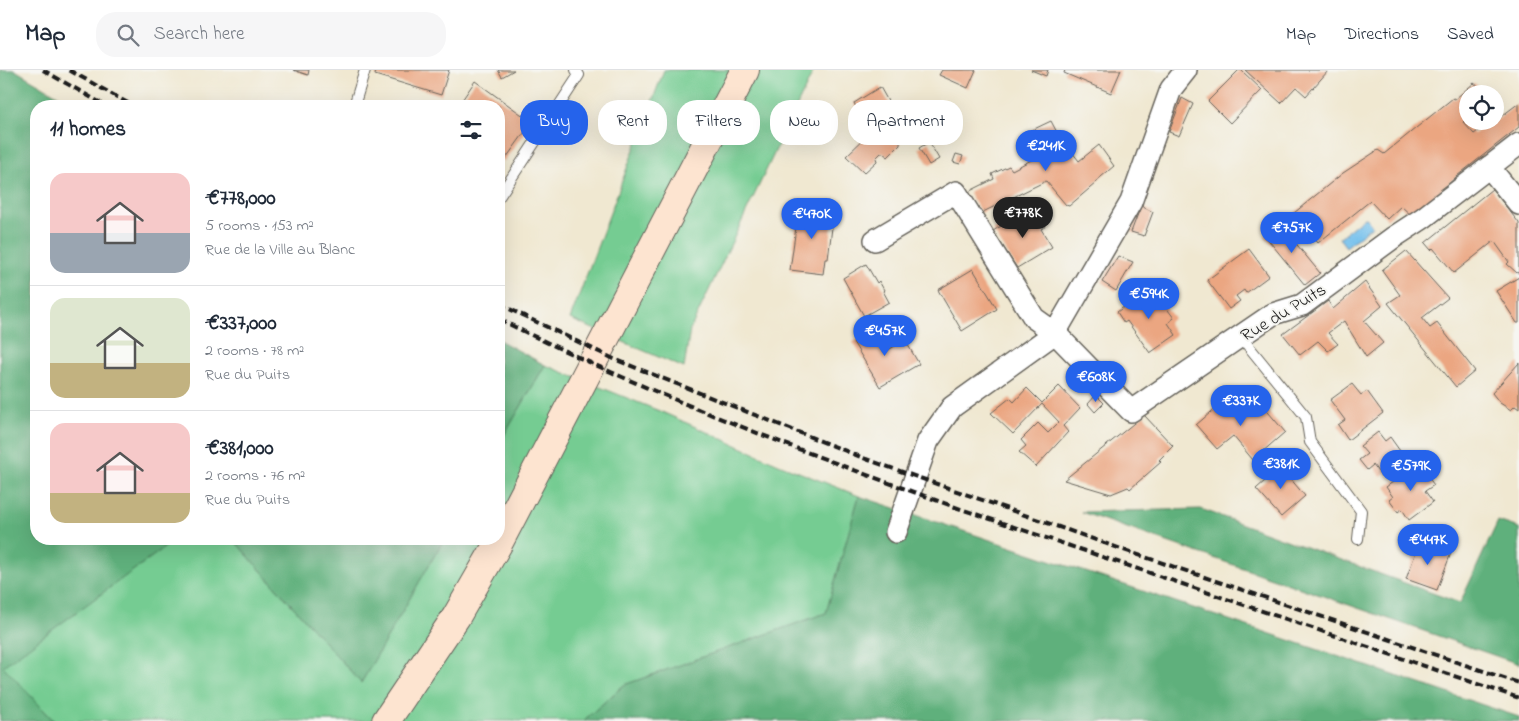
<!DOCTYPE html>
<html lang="en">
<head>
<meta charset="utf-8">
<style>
	body { margin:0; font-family:"Indie Flower",sans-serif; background:#f6f6f7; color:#1f2937; height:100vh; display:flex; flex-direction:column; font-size:19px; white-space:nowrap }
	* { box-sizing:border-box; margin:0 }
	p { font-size:16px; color:#747a83 }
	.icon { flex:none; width:28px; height:28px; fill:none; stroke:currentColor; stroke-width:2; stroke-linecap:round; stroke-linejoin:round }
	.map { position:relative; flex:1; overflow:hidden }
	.side { position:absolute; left:30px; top:30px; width:475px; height:445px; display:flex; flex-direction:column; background:#fff; border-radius:20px; box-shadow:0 5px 20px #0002 }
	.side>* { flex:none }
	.hud { position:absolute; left:520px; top:30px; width:475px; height:45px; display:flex; gap:10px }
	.buttons { position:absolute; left:1459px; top:15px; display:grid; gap:10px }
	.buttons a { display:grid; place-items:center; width:45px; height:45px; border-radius:50%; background:#fff; box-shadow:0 5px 20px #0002; font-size:25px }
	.price { position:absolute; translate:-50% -42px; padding:0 11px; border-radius:18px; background:#2563eb; color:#fff; font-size:16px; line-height:32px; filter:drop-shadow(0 1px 2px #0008) }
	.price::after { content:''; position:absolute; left:50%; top:30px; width:15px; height:11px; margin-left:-8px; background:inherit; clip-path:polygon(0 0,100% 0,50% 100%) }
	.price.active { background:#222; color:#fff }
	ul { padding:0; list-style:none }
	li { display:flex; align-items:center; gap:15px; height:125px; padding:0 20px }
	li+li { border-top:1px solid #e0e1e3 }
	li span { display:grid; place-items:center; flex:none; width:140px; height:100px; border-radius:15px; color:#555 }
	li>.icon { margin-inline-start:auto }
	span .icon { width:60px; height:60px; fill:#fffc; stroke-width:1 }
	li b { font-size:21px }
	h2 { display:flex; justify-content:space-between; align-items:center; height:60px; padding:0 20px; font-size:21px }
	.chip { padding:0 18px; border-radius:20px; background:#fff; box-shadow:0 5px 20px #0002; font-size:18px; line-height:45px }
	.chip.active { background:#2563eb; color:#fff }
	header { display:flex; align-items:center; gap:30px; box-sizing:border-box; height:70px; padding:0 25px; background:#fff; border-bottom:1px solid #e0e1e3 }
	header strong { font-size:24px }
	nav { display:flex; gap:28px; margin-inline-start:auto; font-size:18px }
	.search { width:350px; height:45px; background:#f6f6f7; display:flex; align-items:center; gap:12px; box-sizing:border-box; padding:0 18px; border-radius:20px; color:#747a83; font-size:19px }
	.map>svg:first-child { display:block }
	.green { fill:#74cc92; stroke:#487457 }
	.forest { fill:#5fb07c; stroke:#3e664c }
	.water { fill:#72bfec; stroke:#476e84 }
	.building { fill:#eba681 }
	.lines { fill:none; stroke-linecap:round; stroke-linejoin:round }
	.service-casing { stroke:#66635b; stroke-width:12 }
	.minor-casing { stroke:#66635b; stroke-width:24 }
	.secondary-casing { stroke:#66635b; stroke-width:30 }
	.service { stroke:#fff; stroke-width:10 }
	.minor { stroke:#fff; stroke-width:21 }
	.secondary { stroke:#fde4d0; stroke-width:28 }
	.rail { stroke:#1c1c1c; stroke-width:4; stroke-dasharray:8 4; stroke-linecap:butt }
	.labels { text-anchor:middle; stroke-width:4; stroke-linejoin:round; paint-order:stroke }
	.street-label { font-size:18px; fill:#1c1c1c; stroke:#f6f6f2 }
</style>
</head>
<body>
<header>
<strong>Map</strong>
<div class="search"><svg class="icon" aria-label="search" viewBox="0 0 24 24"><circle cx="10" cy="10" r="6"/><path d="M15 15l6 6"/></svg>Search here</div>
<nav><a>Map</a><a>Directions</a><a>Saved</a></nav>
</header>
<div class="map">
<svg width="1519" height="651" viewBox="0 0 1519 651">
	<rect width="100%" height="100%" fill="#f6f6f2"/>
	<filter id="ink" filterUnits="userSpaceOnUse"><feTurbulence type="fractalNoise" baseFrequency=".02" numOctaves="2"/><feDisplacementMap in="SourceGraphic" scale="10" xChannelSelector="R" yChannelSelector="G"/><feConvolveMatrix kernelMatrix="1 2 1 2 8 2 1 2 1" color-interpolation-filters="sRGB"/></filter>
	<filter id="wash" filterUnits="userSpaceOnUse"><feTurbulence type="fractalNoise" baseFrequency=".0096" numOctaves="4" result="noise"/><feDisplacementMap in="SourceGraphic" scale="20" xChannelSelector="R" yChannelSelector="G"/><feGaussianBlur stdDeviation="1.12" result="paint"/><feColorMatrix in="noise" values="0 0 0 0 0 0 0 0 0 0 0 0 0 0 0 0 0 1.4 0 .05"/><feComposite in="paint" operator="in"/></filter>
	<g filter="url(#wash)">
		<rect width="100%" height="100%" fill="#f0e8d1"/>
		<!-- green -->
		<g class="green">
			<polygon points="664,0 814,0 690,260 684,298 570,249"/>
			<polygon points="545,295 662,342 781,395 859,426 826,543 624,615 583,651 54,651 2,596 176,469 233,469 361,613 444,469 499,469 499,374"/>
		</g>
		<!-- forest -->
		<g class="forest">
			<polygon points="0,0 15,0 76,36 36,36 36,469 176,469 3,596 54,651 0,651"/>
			<polygon points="499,270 545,295 499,374"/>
			<polygon points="859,426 1519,647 1519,651 583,651 624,615 826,543"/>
			<polygon points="1201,439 1460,533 1498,451 1519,458 1519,594 1081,442"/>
			<polygon points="233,469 444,469 361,613"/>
		</g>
		<!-- water -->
		<polygon class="water" points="1365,147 1372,156 1346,177 1339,168"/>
		<g id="blocks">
			<!-- building -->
			<g class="building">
				<polygon points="293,0 309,0 308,5"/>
				<polygon points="376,0 449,0 441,25 375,5"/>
				<polygon points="498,0 514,0 502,7"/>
				<polygon points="942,0 976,0 968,18 939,5"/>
				<polygon points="1031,0 1048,0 1046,6"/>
				<polygon points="1065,0 1121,0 1111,23 1064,3"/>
				<polygon points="1239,0 1241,0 1262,20 1230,53 1208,31"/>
				<polygon points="1245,0 1327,0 1328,1 1306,26 1296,17 1281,33"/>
				<polygon points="475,11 532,52 504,91 499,87 499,36 458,36"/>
				<polygon points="1474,13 1488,24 1468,24 1468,48 1463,52 1474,64 1485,56 1488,56 1495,51 1519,33 1519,57 1457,106 1413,147 1401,136 1387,149 1370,131 1318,173 1294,143 1343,103 1378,80 1384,84 1453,28 1455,29"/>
				<polygon points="880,17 908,67 900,72 900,75 888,87 883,83 881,83 876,88 877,91 864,103 846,86 870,63 854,33"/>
				<polygon points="1182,28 1193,34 1179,66 1169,62"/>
				<polygon points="1051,51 1063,74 1065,73 1079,91 1099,75 1114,96 1095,112 1096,113 1069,136 1066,135 1046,111 981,143 969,123 970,121 994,109 992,104 1009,96 1012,100 1041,85 1030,61"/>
				<polygon points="929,72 939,89 929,95 919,78"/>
				<polygon points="956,84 963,86 960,94 953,92"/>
				<polygon points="1492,119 1519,153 1519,202 1517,203 1507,194 1509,192 1494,171 1454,203 1433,178 1431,180 1425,173"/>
				<polygon points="799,136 834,142 828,189 825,189 823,204 790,200"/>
				<polygon points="1141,136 1153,142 1144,166 1131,162"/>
				<polygon points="1025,142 1032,151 1040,146 1046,156 1041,159 1052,177 1017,198 993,161 1001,156 1001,154 1005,152 1006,153"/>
				<polygon points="1280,154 1320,203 1305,215 1265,166"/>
				<polygon points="1249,179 1269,206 1246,223 1244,220 1236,226 1240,231 1229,239 1207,210"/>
				<polygon points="1406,181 1448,228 1422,248 1430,258 1437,253 1475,301 1456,317 1388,233 1400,225 1382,200"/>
				<polygon points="1118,186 1133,192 1116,221 1102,212"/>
				<polygon points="866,194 877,213 879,211 884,220 883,221 889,232 864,246 843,208"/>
				<polygon points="973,199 997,239 962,261 938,220"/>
				<polygon points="1519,207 1519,253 1517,253 1496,221"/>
				<polygon points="1365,212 1382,236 1364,251 1383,273 1366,287 1344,251 1328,263 1338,274 1328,281 1318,271 1300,285 1283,264 1328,231 1333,239"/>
				<polygon points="1148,219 1156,230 1159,228 1174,248 1168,253 1176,265 1150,283 1127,251 1124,253 1117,242"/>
				<polygon points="879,258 885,269 882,270 888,280 905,270 919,294 880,317 853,272"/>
				<polygon points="1519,293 1519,339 1515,336 1511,340 1500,333 1492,323"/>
				<polygon points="1352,314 1361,325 1367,321 1383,343 1348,370 1338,355 1345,350 1330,330"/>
				<polygon points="1059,316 1080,338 1063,356 1068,362 1036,397 1019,382 1026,376 1021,370 1038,353 1048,363 1059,352 1042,334 1013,364 991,343 1010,328 1014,332 1027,318 1042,333"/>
				<polygon points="1232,324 1251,346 1263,336 1285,362 1253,390 1233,366 1217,379 1196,355"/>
				<polygon points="1096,325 1104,333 1095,342 1088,334"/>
				<polygon points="1144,345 1173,376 1159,390 1161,392 1130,419 1128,417 1111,424 1064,410"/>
				<polygon points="1378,362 1385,371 1390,367 1405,388 1381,406 1373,395 1367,400 1359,390 1367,384 1360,376"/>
				<polygon points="1286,392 1295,402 1289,407 1305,426 1281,447 1256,419"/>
				<polygon points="1418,394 1434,415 1425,421 1433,432 1409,450 1402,439 1398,442 1389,430 1393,427 1386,417"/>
				<polygon points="1420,471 1451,483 1437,520 1406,509"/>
			</g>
		</g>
	</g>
	<g filter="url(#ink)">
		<use href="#blocks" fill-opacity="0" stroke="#66635b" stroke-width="1"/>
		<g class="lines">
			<!-- service casing -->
			<g class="service-casing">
				<g id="service">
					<polyline points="354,36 365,0"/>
					<polyline points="499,127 579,5 576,0"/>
					<polyline points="1241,267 1306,347 1310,372 1361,441 1358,469"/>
				</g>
			</g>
			<!-- minor casing -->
			<g class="minor-casing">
				<g id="minor">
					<polyline points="1489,97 1519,134"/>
					<polyline points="875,170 956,122 1034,248 1055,263 1131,341 1273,244 1302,235 1394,167 1423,148 1519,74"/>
					<polyline points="896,462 928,371 952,337 1055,263 1131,132 1171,19 1186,0"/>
				</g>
			</g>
			<!-- secondary casing -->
			<g class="secondary-casing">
				<polyline id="secondary" points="386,651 456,547 498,474 745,0"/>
			</g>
			<!-- service -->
			<use href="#service" class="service"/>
			<!-- minor -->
			<use href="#minor" class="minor"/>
			<!-- secondary -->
			<use href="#secondary" class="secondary"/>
			<!-- rail -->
			<g class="rail">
				<polyline points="43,0 106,36"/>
				<polyline points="69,0 133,36"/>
				<polyline points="499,234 614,289 866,389 1124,480 1519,613"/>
				<path d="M499,249C646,323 800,381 955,437L1519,628"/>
			</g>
		</g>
	</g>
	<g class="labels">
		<!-- street labels -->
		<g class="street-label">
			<text transform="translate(1283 242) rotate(-31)" y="6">Rue du Puits</text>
		</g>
	</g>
</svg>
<div class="buttons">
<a><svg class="icon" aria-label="locate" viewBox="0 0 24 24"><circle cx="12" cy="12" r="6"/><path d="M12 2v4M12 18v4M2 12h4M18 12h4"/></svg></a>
</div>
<b class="price" style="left:1046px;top:102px">€241K</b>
<b class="price active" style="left:1023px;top:169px">€778K</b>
<b class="price" style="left:812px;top:170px">€470K</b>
<b class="price" style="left:1292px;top:184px">€757K</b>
<b class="price" style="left:1149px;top:250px">€594K</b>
<b class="price" style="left:885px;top:287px">€457K</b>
<b class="price" style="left:1096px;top:333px">€608K</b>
<b class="price" style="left:1241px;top:357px">€337K</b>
<b class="price" style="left:1281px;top:420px">€381K</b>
<b class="price" style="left:1411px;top:422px">€579K</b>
<b class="price" style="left:1428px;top:496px">€447K</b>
<div class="hud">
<a class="chip active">Buy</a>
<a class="chip">Rent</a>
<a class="chip">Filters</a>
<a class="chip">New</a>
<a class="chip">Apartment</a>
</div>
<section class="side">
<h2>11 homes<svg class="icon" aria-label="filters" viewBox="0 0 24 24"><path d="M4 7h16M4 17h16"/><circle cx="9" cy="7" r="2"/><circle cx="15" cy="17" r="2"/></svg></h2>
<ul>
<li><span style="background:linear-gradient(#f6c9c9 60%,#9aa5b1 0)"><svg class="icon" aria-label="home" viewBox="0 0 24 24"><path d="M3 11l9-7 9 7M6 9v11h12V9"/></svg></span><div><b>€778,000</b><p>5 rooms · 153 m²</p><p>Rue de la Ville au Blanc</p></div></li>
<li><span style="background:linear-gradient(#dfe7d0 65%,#c2b280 0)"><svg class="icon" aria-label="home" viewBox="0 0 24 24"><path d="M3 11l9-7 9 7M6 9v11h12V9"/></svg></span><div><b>€337,000</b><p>2 rooms · 78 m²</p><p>Rue du Puits</p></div></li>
<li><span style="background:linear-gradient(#f6c9c9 70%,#c2b280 0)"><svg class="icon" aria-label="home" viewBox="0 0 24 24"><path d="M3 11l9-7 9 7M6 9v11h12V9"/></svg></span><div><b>€381,000</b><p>2 rooms · 76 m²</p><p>Rue du Puits</p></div></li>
</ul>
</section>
</div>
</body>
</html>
